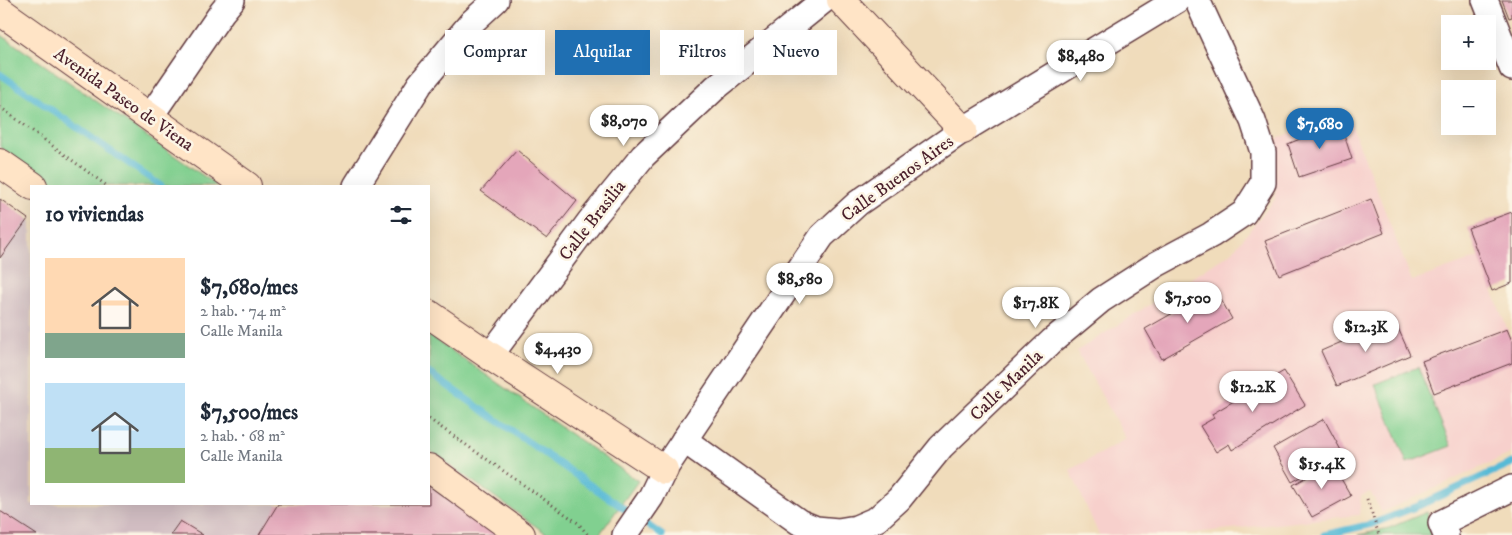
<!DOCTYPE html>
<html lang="es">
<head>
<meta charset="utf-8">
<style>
	body { margin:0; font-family:"IM FELL DW Pica",serif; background:#f2f2f3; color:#1f2937; height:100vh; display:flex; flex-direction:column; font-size:19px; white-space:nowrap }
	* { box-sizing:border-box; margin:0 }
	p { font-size:16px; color:#747a83 }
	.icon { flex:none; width:28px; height:28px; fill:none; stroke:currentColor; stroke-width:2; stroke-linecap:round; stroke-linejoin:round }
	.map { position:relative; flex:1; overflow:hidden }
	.panel { position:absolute; left:30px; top:185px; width:400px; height:320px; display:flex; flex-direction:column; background:#fff; border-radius:0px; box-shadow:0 5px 20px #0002 }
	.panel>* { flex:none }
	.hud { position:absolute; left:445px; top:30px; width:475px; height:45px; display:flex; gap:10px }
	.fabs { position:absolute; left:1441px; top:15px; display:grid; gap:10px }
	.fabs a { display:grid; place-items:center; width:55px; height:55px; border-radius:0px; background:#fff; box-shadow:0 5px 20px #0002; font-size:25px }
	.price { position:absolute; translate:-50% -42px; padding:0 11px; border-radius:18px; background:#fff; color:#222; font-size:16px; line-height:32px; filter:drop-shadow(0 1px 2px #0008) }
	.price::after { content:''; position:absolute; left:50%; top:30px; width:15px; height:11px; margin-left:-8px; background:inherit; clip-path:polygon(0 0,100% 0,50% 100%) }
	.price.current { background:#1f6fb2; color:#fff }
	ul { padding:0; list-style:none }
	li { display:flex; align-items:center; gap:15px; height:125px; padding:0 15px }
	li span { display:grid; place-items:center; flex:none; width:140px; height:100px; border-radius:0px; color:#555 }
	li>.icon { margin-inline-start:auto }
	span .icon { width:60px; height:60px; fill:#fffc; stroke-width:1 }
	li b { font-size:21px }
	h2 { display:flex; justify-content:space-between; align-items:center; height:60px; padding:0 15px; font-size:21px }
	.pill { padding:0 18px; border-radius:0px; background:#fff; box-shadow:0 5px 20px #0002; font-size:18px; line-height:45px }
	.pill.current { background:#1f6fb2; color:#fff }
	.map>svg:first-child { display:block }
	.built { fill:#f7d0cc }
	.industrial { fill:#d2bec3 }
	.green { fill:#81d090; stroke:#66785e }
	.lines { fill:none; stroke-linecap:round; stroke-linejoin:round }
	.stream { stroke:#57bad6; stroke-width:7 }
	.building { fill:#e4a6ba }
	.street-casing { stroke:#633b41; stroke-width:28 }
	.secondary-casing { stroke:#633b41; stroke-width:30 }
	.path { stroke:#633b41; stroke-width:3; stroke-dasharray:1 4; stroke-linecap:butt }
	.street { stroke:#fff; stroke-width:25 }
	.secondary { stroke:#ffe4c6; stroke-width:28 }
	.labels { text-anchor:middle; stroke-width:5; stroke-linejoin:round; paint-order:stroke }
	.street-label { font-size:18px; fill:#4a1f2b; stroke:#fcf5e5 }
</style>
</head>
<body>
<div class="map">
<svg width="1512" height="535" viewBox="0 0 1512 535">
	<rect width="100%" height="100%" fill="#fcf5e5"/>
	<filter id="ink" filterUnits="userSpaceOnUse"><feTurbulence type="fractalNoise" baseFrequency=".02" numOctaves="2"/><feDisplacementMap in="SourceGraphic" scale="10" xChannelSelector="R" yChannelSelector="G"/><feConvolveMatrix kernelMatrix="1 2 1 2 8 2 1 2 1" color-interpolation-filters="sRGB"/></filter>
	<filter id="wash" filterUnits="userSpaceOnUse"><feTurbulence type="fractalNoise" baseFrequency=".0096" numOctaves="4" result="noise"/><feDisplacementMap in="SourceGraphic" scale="20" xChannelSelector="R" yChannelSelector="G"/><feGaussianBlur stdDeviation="1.12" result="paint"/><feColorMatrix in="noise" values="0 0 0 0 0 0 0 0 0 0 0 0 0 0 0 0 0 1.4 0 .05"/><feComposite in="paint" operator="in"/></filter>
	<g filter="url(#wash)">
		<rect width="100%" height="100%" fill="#f0dcbb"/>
		<!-- built -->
		<polygon class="built" points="1346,110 1412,281 1479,257 1512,341 1512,453 1382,512 1370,492 1361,496 1359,515 1175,535 1099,535 1070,470 1126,439 1077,351 1232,252 1275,199 1277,139"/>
		<!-- industrial -->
		<polygon class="industrial" points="0,199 31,221 31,504 429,504 429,485 503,535 0,535"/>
		<!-- green -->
		<g class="green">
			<polygon points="0,34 218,186 55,186 0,147"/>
			<polygon points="429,335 638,481 599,535 548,535 429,450"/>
			<polygon points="1418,367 1451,446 1407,463 1375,384"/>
			<polygon points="1427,512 1433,535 1359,535 1389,528"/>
		</g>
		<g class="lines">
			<!-- stream -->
			<g class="stream">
				<polyline points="0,74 161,186"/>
				<polyline points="429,373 662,535"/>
				<polyline points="1324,535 1372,524 1418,506 1512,463"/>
			</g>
		</g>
		<g id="blocks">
			<!-- building -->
			<g class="building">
				<polygon points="1502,0 1512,0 1512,17 1509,18"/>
				<polygon points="1340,122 1352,159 1299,177 1288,144"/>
				<polygon points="517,150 577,201 547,239 481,191"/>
				<polygon points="0,199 28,219 0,258"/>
				<polygon points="1371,199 1384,233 1279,275 1265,241"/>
				<polygon points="1512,212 1512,283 1492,291 1468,228"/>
				<polygon points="1215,289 1232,319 1162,359 1145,329"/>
				<polygon points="1394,319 1410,355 1337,386 1321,351"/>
				<polygon points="1507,329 1512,341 1512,363 1434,393 1422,361"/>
				<polygon points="1284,371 1305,405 1232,450 1229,444 1216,452 1200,426 1214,418 1212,414"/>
				<polygon points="1324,419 1343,454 1292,482 1273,448"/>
				<polygon points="1332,463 1351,496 1312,517 1293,485"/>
				<polygon points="429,485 503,535 259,535 278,504 429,504"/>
				<polygon points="0,511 37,535 0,535"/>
				<polygon points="180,521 203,535 170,535"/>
			</g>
		</g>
	</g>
	<g filter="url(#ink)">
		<use href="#blocks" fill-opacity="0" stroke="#633b41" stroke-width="1"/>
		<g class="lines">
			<!-- street casing -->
			<g class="street-casing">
				<g id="street">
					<polyline points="1485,0 1512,68"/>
					<polyline points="150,117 222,12 232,0"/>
					<polyline points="356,186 420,84 472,22 496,0"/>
					<polyline points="490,356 590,221 643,156 715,88 824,0"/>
					<polyline points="684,440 799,522 816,529 838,531 856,528 877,519 899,499 941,447 1052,341 1101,300 1157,264 1211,235 1244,213 1263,183 1263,152 1253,121 1197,0"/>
					<polyline points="625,535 651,497 664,470 822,236 858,203 963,130 1177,0"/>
					<polyline points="1446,535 1441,523 1512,488"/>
				</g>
			</g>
			<!-- secondary casing -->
			<g class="secondary-casing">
				<g id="secondary">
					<polyline points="841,0 963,130"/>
					<polyline points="0,11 247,186"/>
					<polyline points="0,163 33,186"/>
					<polyline points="429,314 490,356 664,470"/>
					<polyline points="429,468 521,535"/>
				</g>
			</g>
			<!-- path -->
			<g class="path">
				<polyline points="0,107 107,186"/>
				<polyline points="429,419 578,523 588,535"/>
				<polyline points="1367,499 1379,535"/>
			</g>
			<!-- street -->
			<use href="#street" class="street"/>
			<!-- secondary -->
			<use href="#secondary" class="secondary"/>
		</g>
	</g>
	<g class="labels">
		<!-- street labels -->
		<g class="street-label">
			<text transform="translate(124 99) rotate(35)" y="6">Avenida Paseo de Viena</text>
			<text transform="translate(897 178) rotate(-36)" y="6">Calle Buenos Aires</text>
			<text transform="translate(592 220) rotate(-52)" y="6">Calle Brasilia</text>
			<text transform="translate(1006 385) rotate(-44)" y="6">Calle Manila</text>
		</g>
	</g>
</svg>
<div class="fabs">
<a>+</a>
<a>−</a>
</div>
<b class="price" style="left:1081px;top:82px">$8,480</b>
<b class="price" style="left:624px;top:147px">$8,070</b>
<b class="price current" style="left:1320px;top:150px">$7,680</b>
<b class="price" style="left:800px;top:305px">$8,580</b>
<b class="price" style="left:1188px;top:324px">$7,500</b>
<b class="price" style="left:1036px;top:329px">$17.8K</b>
<b class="price" style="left:1366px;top:353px">$12.3K</b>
<b class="price" style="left:558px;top:375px">$4,430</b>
<b class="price" style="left:1253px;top:413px">$12.2K</b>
<b class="price" style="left:1322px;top:490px">$15.4K</b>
<div class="hud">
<a class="pill">Comprar</a>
<a class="pill current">Alquilar</a>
<a class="pill">Filtros</a>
<a class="pill">Nuevo</a>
</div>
<section class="panel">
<h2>10 viviendas<svg class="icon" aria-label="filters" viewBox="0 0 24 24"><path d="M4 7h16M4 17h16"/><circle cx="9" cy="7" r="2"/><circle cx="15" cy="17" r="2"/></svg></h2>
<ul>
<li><span style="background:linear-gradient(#ffd9b3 75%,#7fa58c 0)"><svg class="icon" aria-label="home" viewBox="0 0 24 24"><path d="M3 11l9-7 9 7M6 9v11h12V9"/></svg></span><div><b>$7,680/mes</b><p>2 hab. · 74 m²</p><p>Calle Manila</p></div></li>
<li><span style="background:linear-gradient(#bfe0f5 65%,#8fb573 0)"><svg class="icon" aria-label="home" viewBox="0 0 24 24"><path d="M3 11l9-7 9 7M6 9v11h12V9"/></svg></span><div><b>$7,500/mes</b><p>2 hab. · 68 m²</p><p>Calle Manila</p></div></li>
</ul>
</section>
</div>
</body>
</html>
